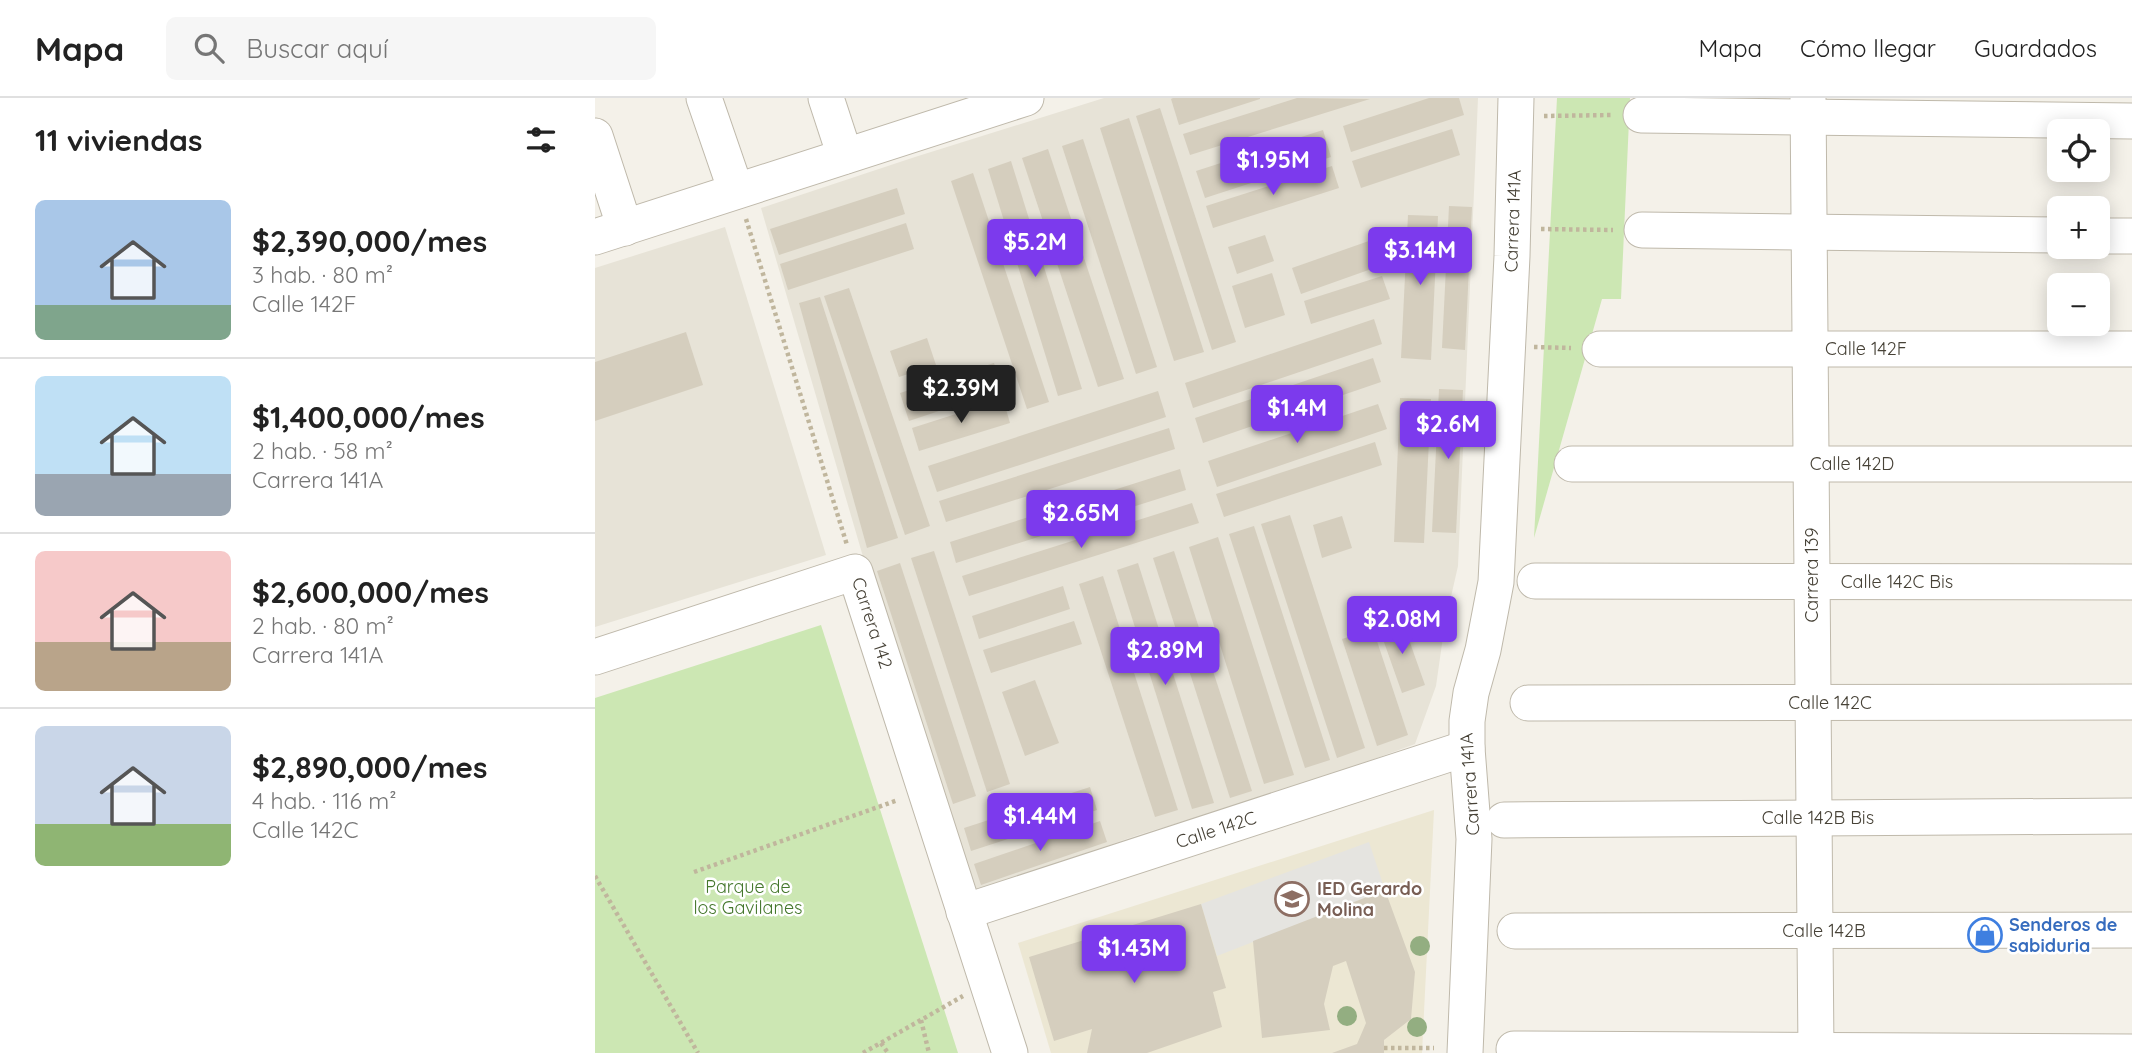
<!DOCTYPE html>
<html lang="es">
<head>
<meta charset="utf-8">
<style>
	body { margin:0; font-family:Quicksand,sans-serif; background:#f6f6f6; color:#222; height:100vh; display:flex; flex-direction:column; font-size:26px; white-space:nowrap }
	* { box-sizing:border-box; margin:0 }
	p { font-size:23px; color:#767676 }
	.icon { flex:none; width:38px; height:38px; fill:none; stroke:currentColor; stroke-width:2; stroke-linecap:round; stroke-linejoin:round }
	.map { position:relative; flex:1; overflow:hidden }
	.details { display:flex; flex-direction:column; background:#fff; width:595px }
	.details>* { flex:none }
	.controls { position:absolute; left:1452px; top:21px; display:grid; gap:14px }
	.controls a { display:grid; place-items:center; width:63px; height:63px; border-radius:10px; background:#fff; box-shadow:0 4px 18px #0003; font-size:35px }
	.price { position:absolute; translate:-50% -60px; padding:0 16px; border-radius:7px; background:#7c3aed; color:#fff; font-size:23px; line-height:46px; filter:drop-shadow(0 2px 4px #0008) }
	.price::after { content:''; position:absolute; left:50%; top:42px; width:21px; height:16px; margin-left:-10px; background:inherit; clip-path:polygon(0 0,100% 0,50% 100%) }
	.price.selected { background:#222; color:#fff }
	ul { padding:0; list-style:none }
	li { display:flex; align-items:center; gap:21px; height:175px; padding:0 35px }
	li+li { border-top:2px solid #e0e0e0 }
	li span { display:grid; place-items:center; flex:none; width:196px; height:140px; border-radius:10px; color:#555 }
	li>.icon { margin-inline-start:auto }
	span .icon { width:84px; height:84px; fill:#fffc; stroke-width:1 }
	li b { font-size:30px }
	h2 { display:flex; justify-content:space-between; align-items:center; height:84px; padding:0 35px; font-size:30px }
	header { display:flex; align-items:center; gap:42px; box-sizing:border-box; height:98px; padding:0 35px; background:#fff; border-bottom:2px solid #e0e0e0 }
	header strong { font-size:33px }
	nav { display:flex; gap:38px; margin-inline-start:auto; font-size:24px }
	.search { width:490px; height:63px; background:#f6f6f6; display:flex; align-items:center; gap:18px; box-sizing:border-box; padding:0 24px; border-radius:10px; color:#767676; font-size:26px }
	main { display:flex; flex:1; min-height:0 }
	.map>svg:first-child { display:block }
	.residential { fill:#e7e3d7 }
	.education { fill:#ece7d3 }
	.green { fill:#cce7b3 }
	.parking { fill:#e5e4e0 }
	.building { fill:#d5cebe }
	.lines { fill:none; stroke-linecap:round; stroke-linejoin:round }
	.minor-casing { stroke:#bfb9ab; stroke-width:37 }
	.path { stroke:#c0b69d; stroke-width:4.5; stroke-dasharray:3.5 3.5; stroke-linecap:butt }
	.minor { stroke:#fff; stroke-width:35 }
	.tree { fill:#93ae81 }
	.labels { text-anchor:middle; stroke-width:5; stroke-linejoin:round; paint-order:stroke }
	.street-label { font-size:18px; fill:#474237; stroke:#fff }
	.park-label { font-size:18px; fill:#44772c; stroke:#fff }
	.education-label { font-size:18px; font-weight:bold; fill:#785e54; stroke:#fff; text-anchor:start }
	.shop-label { font-size:18px; font-weight:bold; fill:#366cbe; stroke:#fff; text-anchor:start }
</style>
</head>
<body>
<header>
<strong>Mapa</strong>
<div class="search"><svg class="icon" aria-label="search" viewBox="0 0 24 24"><circle cx="10" cy="10" r="6"/><path d="M15 15l6 6"/></svg>Buscar aquí</div>
<nav><a>Mapa</a><a>Cómo llegar</a><a>Guardados</a></nav>
</header>
<main>
<section class="details">
<h2>11 viviendas<svg class="icon" aria-label="filters" viewBox="0 0 24 24"><path d="M4 7h16M4 17h16"/><circle cx="9" cy="7" r="2"/><circle cx="15" cy="17" r="2"/></svg></h2>
<ul>
<li><span style="background:linear-gradient(#a9c7e8 75%,#7fa58c 0)"><svg class="icon" aria-label="home" viewBox="0 0 24 24"><path d="M3 11l9-7 9 7M6 9v11h12V9"/></svg></span><div><b>$2,390,000/mes</b><p>3 hab. · 80 m²</p><p>Calle 142F</p></div></li>
<li><span style="background:linear-gradient(#bfe0f5 70%,#9aa5b1 0)"><svg class="icon" aria-label="home" viewBox="0 0 24 24"><path d="M3 11l9-7 9 7M6 9v11h12V9"/></svg></span><div><b>$1,400,000/mes</b><p>2 hab. · 58 m²</p><p>Carrera 141A</p></div></li>
<li><span style="background:linear-gradient(#f6c9c9 65%,#b9a48a 0)"><svg class="icon" aria-label="home" viewBox="0 0 24 24"><path d="M3 11l9-7 9 7M6 9v11h12V9"/></svg></span><div><b>$2,600,000/mes</b><p>2 hab. · 80 m²</p><p>Carrera 141A</p></div></li>
<li><span style="background:linear-gradient(#c9d6e8 70%,#8fb573 0)"><svg class="icon" aria-label="home" viewBox="0 0 24 24"><path d="M3 11l9-7 9 7M6 9v11h12V9"/></svg></span><div><b>$2,890,000/mes</b><p>4 hab. · 116 m²</p><p>Calle 142C</p></div></li>
</ul>
</section>
<div class="map">
<svg width="1537" height="955" viewBox="0 0 1537 955">
	<rect width="100%" height="100%" fill="#f4f1e9"/>
	<!-- residential -->
	<g class="residential">
		<polygon points="509,0 883,0 863,468 850,525 841,588 820,646 709,687 543,737 380,794 269,462 166,110 320,59"/>
		<polygon points="130,129 231,457 0,529 0,170"/>
	</g>
	<!-- education -->
	<polygon class="education" points="839,712 827,955 456,955 423,845"/>
	<!-- green -->
	<g class="green">
		<polygon points="962,0 1035,0 1026,201 1007,201 939,440"/>
		<polygon points="226,527 363,955 0,955 0,600"/>
	</g>
	<!-- parking -->
	<polygon class="parking" points="774,744 790,792 622,858 606,806"/>
	<!-- building -->
	<g class="building">
		<polygon points="578,0 665,0 665,1 584,27 576,1"/>
		<polygon points="702,0 775,1 595,57 588,36"/>
		<polygon points="834,0 864,0 869,17 756,54 748,28"/>
		<polygon points="565,10 641,244 617,252 541,18"/>
		<polygon points="534,20 609,254 579,263 505,30"/>
		<polygon points="857,31 865,57 766,90 757,63"/>
		<polygon points="728,32 736,59 610,100 601,73"/>
		<polygon points="488,41 562,269 541,276 467,48"/>
		<polygon points="453,51 529,281 503,289 427,60"/>
		<polygon points="416,63 487,291 463,298 393,71"/>
		<polygon points="737,68 744,90 618,130 611,108"/>
		<polygon points="378,75 454,304 432,311 356,83"/>
		<polygon points="302,90 310,116 184,157 175,131"/>
		<polygon points="854,108 877,109 870,252 847,250"/>
		<polygon points="813,117 843,118 836,262 806,260"/>
		<polygon points="311,125 319,151 193,192 185,166"/>
		<polygon points="670,137 679,163 642,176 633,149"/>
		<polygon points="788,138 796,164 706,196 697,170"/>
		<polygon points="677,175 690,217 650,230 637,188"/>
		<polygon points="787,178 795,201 716,226 709,203"/>
		<polygon points="254,190 335,428 310,437 229,198"/>
		<polygon points="225,199 303,440 272,450 204,205"/>
		<polygon points="779,221 787,246 598,310 590,285"/>
		<polygon points="91,234 108,287 0,323 0,264"/>
		<polygon points="332,240 341,267 304,279 295,253"/>
		<polygon points="778,260 786,284 608,345 600,320"/>
		<polygon points="399,265 407,292 314,323 305,295"/>
		<polygon points="844,291 868,292 861,435 837,434"/>
		<polygon points="563,293 571,319 342,394 333,368"/>
		<polygon points="805,300 836,301 829,445 799,444"/>
		<polygon points="408,301 415,325 324,353 317,330"/>
		<polygon points="783,306 792,331 622,389 613,363"/>
		<polygon points="574,330 580,351 351,424 344,403"/>
		<polygon points="780,344 787,367 629,419 621,396"/>
		<polygon points="585,371 591,392 361,465 355,444"/>
		<polygon points="597,405 604,425 374,498 367,478"/>
		<polygon points="695,417 770,650 742,660 666,426"/>
		<polygon points="747,418 757,450 727,460 718,427"/>
		<polygon points="659,428 735,662 710,670 634,436"/>
		<polygon points="623,439 699,677 669,686 594,449"/>
		<polygon points="339,453 415,686 392,694 316,460"/>
		<polygon points="579,453 657,693 635,700 558,460"/>
		<polygon points="305,465 381,698 358,706 282,473"/>
		<polygon points="543,465 619,705 597,711 522,472"/>
		<polygon points="508,478 583,712 560,719 484,486"/>
		<polygon points="468,488 475,511 384,541 377,518"/>
		<polygon points="807,522 830,587 807,595 784,530"/>
		<polygon points="479,523 487,546 396,575 388,552"/>
		<polygon points="778,531 813,637 782,648 747,541"/>
		<polygon points="440,582 464,645 430,658 407,594"/>
		<polygon points="495,689 502,712 376,753 369,730"/>
		<polygon points="505,723 512,744 386,787 379,766"/>
		<polygon points="790,792 820,874 816,921 789,942 789,955 737,955 762,946 771,925 751,863 738,868 729,906 735,932 667,940 658,843"/>
		<polygon points="606,806 631,890 618,894 627,929 552,955 492,955 497,931 459,943 434,859"/>
	</g>
	<g class="lines">
		<!-- minor casing -->
		<g class="minor-casing">
			<g id="minor">
				<polyline points="109,0 141,93"/>
				<polyline points="231,0 250,58"/>
				<polyline points="1213,0 1221,955"/>
				<polyline points="1046,17 1537,23"/>
				<polyline points="0,38 30,130"/>
				<polyline points="1047,132 1465,137"/>
				<polyline points="1503,138 1537,138"/>
				<polyline points="0,139 431,0"/>
				<polyline points="1005,251 1537,251"/>
				<polyline points="977,366 1537,366"/>
				<polyline points="940,483 1537,484"/>
				<polyline points="0,559 260,474 415,955"/>
				<polyline points="933,605 1537,604"/>
				<polyline points="909,722 1537,718"/>
				<polyline points="369,814 872,650"/>
				<polyline points="920,833 1537,832"/>
				<polyline points="919,951 1537,954"/>
				<polyline points="870,955 879,741 872,650 872,623 876,595 888,552 901,484 917,158 921,0"/>
			</g>
		</g>
		<!-- path -->
		<g class="path">
			<polyline points="949,18 1017,17"/>
			<polyline points="151,121 252,447"/>
			<polyline points="946,131 1018,132"/>
			<polyline points="939,249 976,250"/>
			<polyline points="99,774 303,702"/>
			<polyline points="0,778 103,955"/>
			<polyline points="326,922 334,955"/>
			<polyline points="286,945 293,955"/>
			<polyline points="789,950 839,950"/>
			<polyline points="268,955 368,898"/>
		</g>
		<!-- minor -->
		<use href="#minor" class="minor"/>
	</g>
	<!-- trees -->
	<g class="tree">
		<circle cx="825" cy="848" r="10"/>
		<circle cx="752" cy="918" r="10"/>
		<circle cx="822" cy="929" r="10"/>
	</g>
	<!-- icons -->
	<defs>
		<g id="school-ring" transform="scale(1.75)"><circle r="9.5" fill="#fff" stroke="#8d6e63" stroke-width="1.5"/><path d="M0-5L7-2L0 1L-7-2ZM-4 1L0 2.5L4 1V4Q0 6-4 4Z" fill="#8d6e63"/></g>
		<g id="shop-ring" transform="scale(1.75)"><circle r="9.5" fill="#fff" stroke="#3f7fe0" stroke-width="1.5"/><path d="M-5-2.5h2.3a2.7 3.5 0 0 1 5.4 0H5L5.5 6h-11ZM-1.5-2.5h3a1.5 2.3 0 0 0-3 0Z" fill="#3f7fe0"/></g>
	</defs>
	<g fill-rule="evenodd">
		<use href="#school-ring" x="697" y="801"/>
		<use href="#shop-ring" x="1390" y="837"/>
	</g>
	<g class="labels">
		<!-- street labels -->
		<g class="street-label">
			<text transform="translate(918 123) rotate(-88)" y="6">Carrera 141A</text>
			<text x="1271" y="257">Calle 142F</text>
			<text x="1257" y="372">Calle 142D</text>
			<text transform="translate(1217 477) rotate(-90)" y="6">Carrera 139</text>
			<text x="1302" y="490">Calle 142C Bis</text>
			<text transform="translate(277 525) rotate(72)" y="6">Carrera 142</text>
			<text x="1235" y="611">Calle 142C</text>
			<text transform="translate(875 686) rotate(-94)" y="6">Carrera 141A</text>
			<text x="1223" y="726">Calle 142B Bis</text>
			<text transform="translate(621 732) rotate(-18)" y="6">Calle 142C</text>
			<text x="1229" y="839">Calle 142B</text>
		</g>
		<!-- park labels -->
		<g class="park-label">
			<text x="153" y="795">Parque de<tspan x="153" dy="21">los Gavilanes</tspan></text>
		</g>
		<!-- education labels -->
		<g class="education-label">
			<text x="722" y="797">IED Gerardo<tspan x="722" dy="21">Molina</tspan></text>
		</g>
		<!-- shop labels -->
		<g class="shop-label">
			<text x="1414" y="833">Senderos de<tspan x="1414" dy="21">sabiduria</tspan></text>
		</g>
	</g>
</svg>
<div class="controls">
<a><svg class="icon" aria-label="locate" viewBox="0 0 24 24"><circle cx="12" cy="12" r="6"/><path d="M12 2v4M12 18v4M2 12h4M18 12h4"/></svg></a>
<a>+</a>
<a>−</a>
</div>
<b class="price" style="left:678px;top:99px">$1.95M</b>
<b class="price" style="left:440px;top:181px">$5.2M</b>
<b class="price" style="left:825px;top:189px">$3.14M</b>
<b class="price selected" style="left:366px;top:327px">$2.39M</b>
<b class="price" style="left:702px;top:347px">$1.4M</b>
<b class="price" style="left:853px;top:363px">$2.6M</b>
<b class="price" style="left:486px;top:452px">$2.65M</b>
<b class="price" style="left:807px;top:558px">$2.08M</b>
<b class="price" style="left:570px;top:589px">$2.89M</b>
<b class="price" style="left:445px;top:755px">$1.44M</b>
<b class="price" style="left:539px;top:887px">$1.43M</b>
</div>
</main>
</body>
</html>
